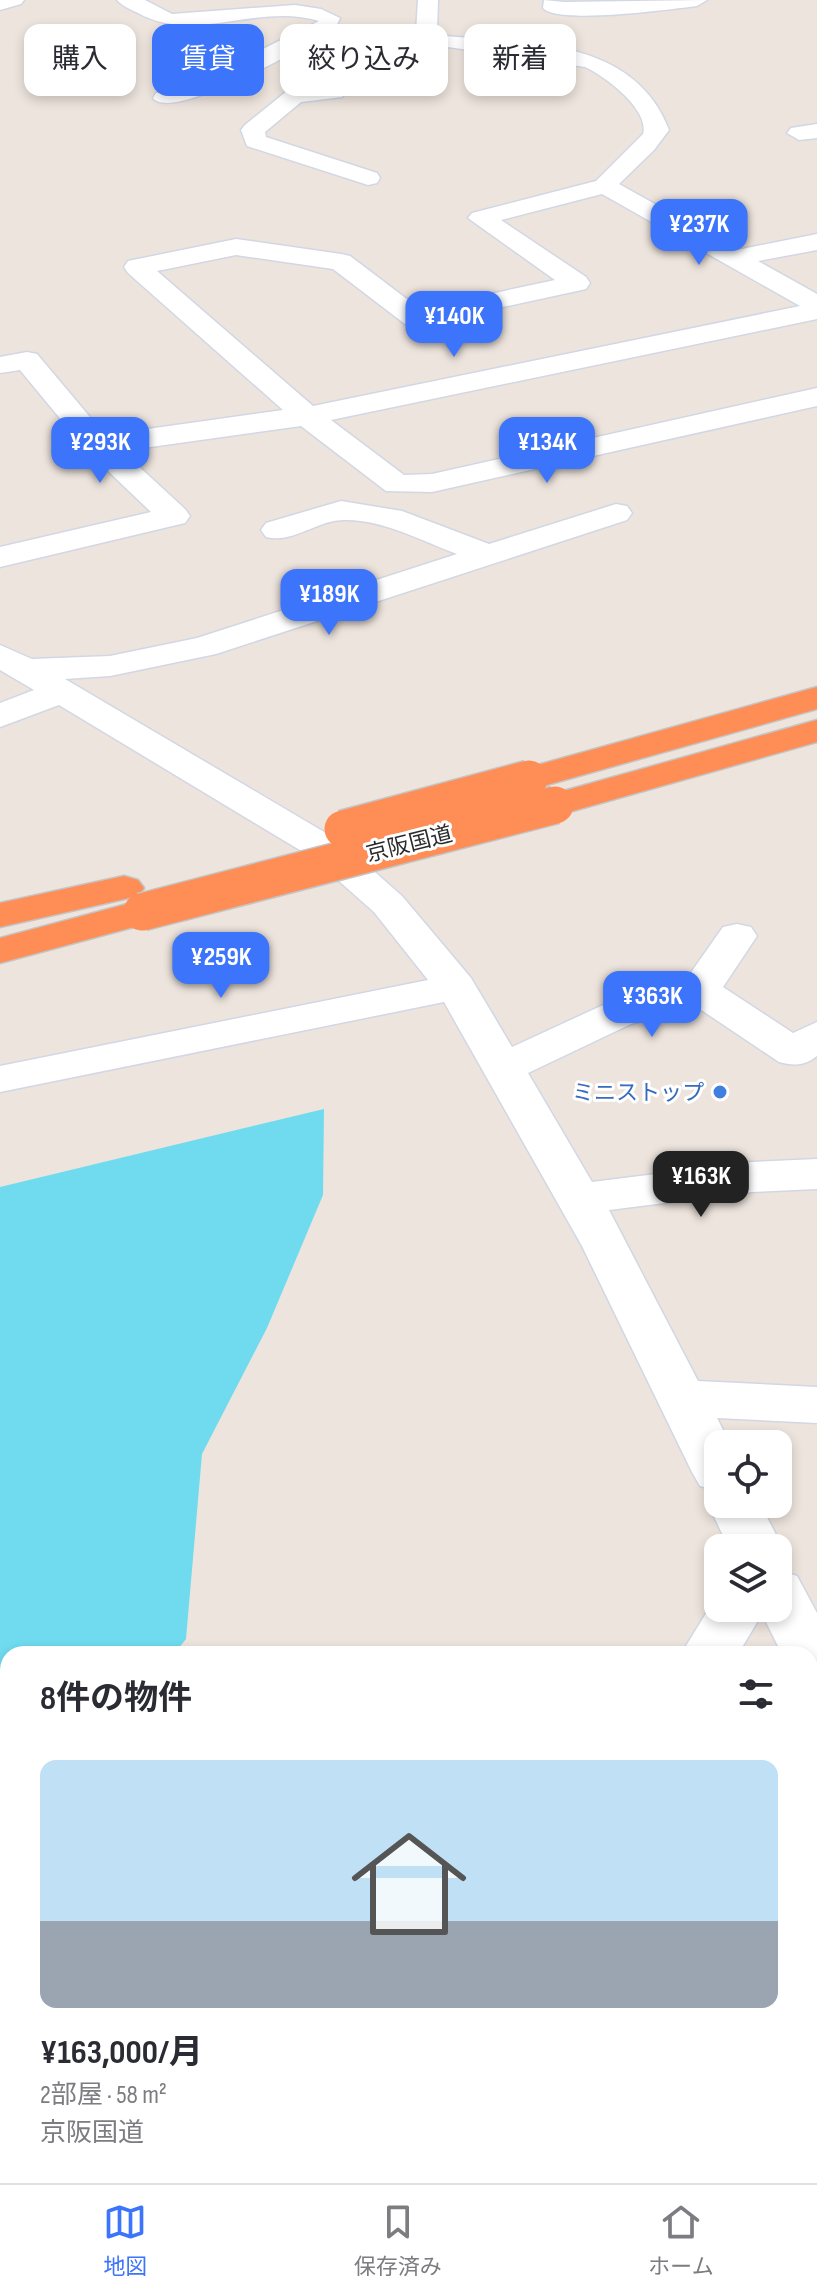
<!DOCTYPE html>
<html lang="ja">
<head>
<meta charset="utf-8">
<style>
	body { margin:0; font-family:"Sofia Sans Condensed","Noto Sans JP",sans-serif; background:#f7f7f7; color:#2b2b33; height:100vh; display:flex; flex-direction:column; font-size:30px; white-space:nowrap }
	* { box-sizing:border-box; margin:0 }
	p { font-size:26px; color:#7c7c81 }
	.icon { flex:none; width:44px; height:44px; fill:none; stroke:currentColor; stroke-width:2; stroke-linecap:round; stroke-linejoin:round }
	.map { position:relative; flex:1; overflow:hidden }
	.sheet { position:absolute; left:0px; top:1646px; width:818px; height:538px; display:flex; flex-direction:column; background:#fff; border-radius:24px 24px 0 0; box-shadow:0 4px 12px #0003 }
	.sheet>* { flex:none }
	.hud { position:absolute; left:24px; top:24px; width:770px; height:72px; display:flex; gap:16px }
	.buttons { position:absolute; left:704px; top:1430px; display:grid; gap:16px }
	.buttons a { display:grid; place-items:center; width:88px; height:88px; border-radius:16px; background:#fff; box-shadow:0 4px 12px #0003; font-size:40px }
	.price { position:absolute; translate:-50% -68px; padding:0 18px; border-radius:16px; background:#3c74fb; color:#fff; font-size:26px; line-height:52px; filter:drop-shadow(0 2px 4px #0008) }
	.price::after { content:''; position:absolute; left:50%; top:48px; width:24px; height:18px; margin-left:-12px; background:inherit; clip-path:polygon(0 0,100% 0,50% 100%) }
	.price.active { background:#222; color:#fff }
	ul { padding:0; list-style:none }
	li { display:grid; align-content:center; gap:16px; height:424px; padding:0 40px }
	li span { display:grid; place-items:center; height:248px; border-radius:16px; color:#555 }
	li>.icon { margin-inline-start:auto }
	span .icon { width:144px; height:144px; fill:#fffc; stroke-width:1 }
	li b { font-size:34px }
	h2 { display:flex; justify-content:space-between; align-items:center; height:96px; padding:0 40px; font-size:34px }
	.pill { padding:0 28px; border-radius:16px; background:#fff; box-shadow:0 4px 12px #0003; font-size:28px; line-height:72px }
	.pill.active { background:#3c74fb; color:#fff }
	.menu { display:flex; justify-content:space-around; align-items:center; height:112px; border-top:2px solid #e1e1e2; background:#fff; font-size:22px; color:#7c7c81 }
	.menu a { display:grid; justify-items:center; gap:4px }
	.menu .active { color:#3c74fb }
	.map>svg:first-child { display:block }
	.water { fill:#70dbef }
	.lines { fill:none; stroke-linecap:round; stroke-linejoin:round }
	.minor-casing { stroke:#d2d7e4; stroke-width:3 }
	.highway-casing { stroke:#c4c4c4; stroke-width:3 }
	.minor { fill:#fff; fill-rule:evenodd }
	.highway { fill:#ff8d56; fill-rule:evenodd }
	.highway-bridge-casing { stroke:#c4c4c4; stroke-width:40; stroke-linecap:butt }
	.highway-bridge { stroke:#ff8d56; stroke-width:37 }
	.shop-dot { fill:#3f7fe0; stroke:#fff; stroke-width:3 }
	.labels { text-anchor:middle; stroke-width:6; stroke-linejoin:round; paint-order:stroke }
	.street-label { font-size:22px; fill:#2b2b2b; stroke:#fff }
	.shop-label { font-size:22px; fill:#366cbe; stroke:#fff; text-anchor:end }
</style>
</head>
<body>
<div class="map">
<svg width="817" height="2183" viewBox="0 0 817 2183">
	<rect width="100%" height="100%" fill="#ede4dd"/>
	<!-- water -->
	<polygon class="water" points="324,1109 323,1195 267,1328 202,1454 186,1639 174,1654 8,1654 8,1733 0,1735 0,1187"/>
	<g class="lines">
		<!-- minor casing -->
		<g class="minor-casing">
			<g id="minor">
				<polygon points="0,0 24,0 21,4 0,10"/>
				<path d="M117,0H145L172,14L295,5L321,9L340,18L334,31C307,45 172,123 153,98L156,93L183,89L319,21C259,2 195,45 138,13C130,9 122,6 117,0Z"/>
				<path d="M418,0H438L437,33L445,36C527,43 634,38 669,130L654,150L619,184L737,250L817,234V250L758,261L817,294V319L331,420L404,475L432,474L817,388V406L432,492L386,491L301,426L122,451L185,509L190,516L185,523L0,567V547L151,512L87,451L20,370L0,373V357L27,352L37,354L105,435L283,410L128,273L124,267L128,261L236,239L341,254L350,256L420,309L555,280L468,218L472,213L596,181L643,134C650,110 605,76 585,67L427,44L363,75L342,97L301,102L265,132L266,137L377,173L380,178L377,183L368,185L247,146L241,130L245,125L287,91L327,86L347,65L416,33ZM602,194L800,306L313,406L157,271L236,255L333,269L405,324L415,326L586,289L590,283L586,277L501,220Z"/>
				<path d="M544,0L564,2L707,0L697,6C671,9 558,25 543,8Z"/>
				<polygon points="817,124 817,138 799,140 787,133 791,128"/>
				<path d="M341,501L402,511L489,544L616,504L627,506L632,513L627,520L216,654L110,676L65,679L341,842L402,896L471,978L512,1047L601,1006L685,981L723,927L737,924L751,927L757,936L723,987L793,1033L817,1022V1056C804,1066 794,1066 779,1062L694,1005L631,1024L528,1073L592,1182L752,1162L817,1159V1189L752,1192L609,1210L698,1381L817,1387V1423L717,1418L730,1444H718V1504H760L783,1548L778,1557V1548H729L708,1504L715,1490L700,1486L692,1472L582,1246L444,1002L0,1092V1066L428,980L374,912L313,858L59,705L0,727V703L34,690L0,670V645L32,659L110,656L197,638L457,554C422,541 382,519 344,520C317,520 293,544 266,537L261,530L266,523Z"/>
				<polygon points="778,1570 797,1576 817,1613 817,1674 810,1676 810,1654 782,1654 762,1614 738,1654 681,1654 718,1594 718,1608 778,1608"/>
				<polygon points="309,2176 379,2176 376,2183 306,2183"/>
				<polygon points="453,2176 521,2176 522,2183 454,2183"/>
				<polygon points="590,2176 658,2176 659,2183 591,2183"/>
			</g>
		</g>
		<!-- highway casing -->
		<g class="highway-casing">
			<g id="highway">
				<polygon points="817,687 817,709 529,790 516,787 510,779 516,771"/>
				<polygon points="817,720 817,742 555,816 542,813 536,805 542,797"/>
				<polygon points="124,876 138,880 144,888 138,896 0,927 0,903"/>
				<polygon points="142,900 156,903 162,912 156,921 0,963 0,938"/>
			</g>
		</g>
		<!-- minor -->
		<use href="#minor" class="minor"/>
		<!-- highway -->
		<use href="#highway" class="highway"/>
		<!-- highway-bridge casing -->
		<g class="highway-bridge-casing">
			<g id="highway-bridge">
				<polyline points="343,829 529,779"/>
				<polyline points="142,912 555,805"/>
			</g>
		</g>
		<!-- highway-bridge -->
		<use href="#highway-bridge" class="highway-bridge"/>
	</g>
	<!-- markers -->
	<circle class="shop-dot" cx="720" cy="1092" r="8"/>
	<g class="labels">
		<!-- street labels -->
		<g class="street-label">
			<text transform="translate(409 843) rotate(-14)" y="8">京阪国道</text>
		</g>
		<!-- shop labels -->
		<g class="shop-label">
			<text x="704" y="1100">ミニストップ</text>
		</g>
	</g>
</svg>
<div class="buttons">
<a><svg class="icon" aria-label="locate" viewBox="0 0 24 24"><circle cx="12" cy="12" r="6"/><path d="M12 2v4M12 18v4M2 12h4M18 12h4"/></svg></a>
<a><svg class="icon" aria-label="layers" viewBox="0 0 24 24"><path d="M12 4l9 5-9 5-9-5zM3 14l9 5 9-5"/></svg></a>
</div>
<b class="price" style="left:699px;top:267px">¥237K</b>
<b class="price" style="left:454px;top:359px">¥140K</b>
<b class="price" style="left:100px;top:485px">¥293K</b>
<b class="price" style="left:547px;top:485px">¥134K</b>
<b class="price" style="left:329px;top:637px">¥189K</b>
<b class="price" style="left:221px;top:1000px">¥259K</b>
<b class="price" style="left:652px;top:1039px">¥363K</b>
<b class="price active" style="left:701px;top:1219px">¥163K</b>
<div class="hud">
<a class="pill">購入</a>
<a class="pill active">賃貸</a>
<a class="pill">絞り込み</a>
<a class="pill">新着</a>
</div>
<section class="sheet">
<h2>8件の物件<svg class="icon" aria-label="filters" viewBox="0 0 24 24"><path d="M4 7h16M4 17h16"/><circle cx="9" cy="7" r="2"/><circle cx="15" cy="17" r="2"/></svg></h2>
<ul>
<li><span style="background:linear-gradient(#bfe0f5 65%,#9aa5b1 0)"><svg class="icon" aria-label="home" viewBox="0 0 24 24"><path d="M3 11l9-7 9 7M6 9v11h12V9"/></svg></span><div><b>¥163,000/月</b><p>2部屋 · 58 m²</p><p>京阪国道</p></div></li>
</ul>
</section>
</div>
<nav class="menu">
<a class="active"><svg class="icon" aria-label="map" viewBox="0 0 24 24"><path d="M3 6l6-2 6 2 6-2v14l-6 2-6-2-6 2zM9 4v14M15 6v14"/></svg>地図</a>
<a><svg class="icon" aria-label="saved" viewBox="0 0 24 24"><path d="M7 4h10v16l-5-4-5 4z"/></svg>保存済み</a>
<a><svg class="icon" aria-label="home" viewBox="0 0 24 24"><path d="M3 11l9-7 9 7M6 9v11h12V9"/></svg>ホーム</a>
</nav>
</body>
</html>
